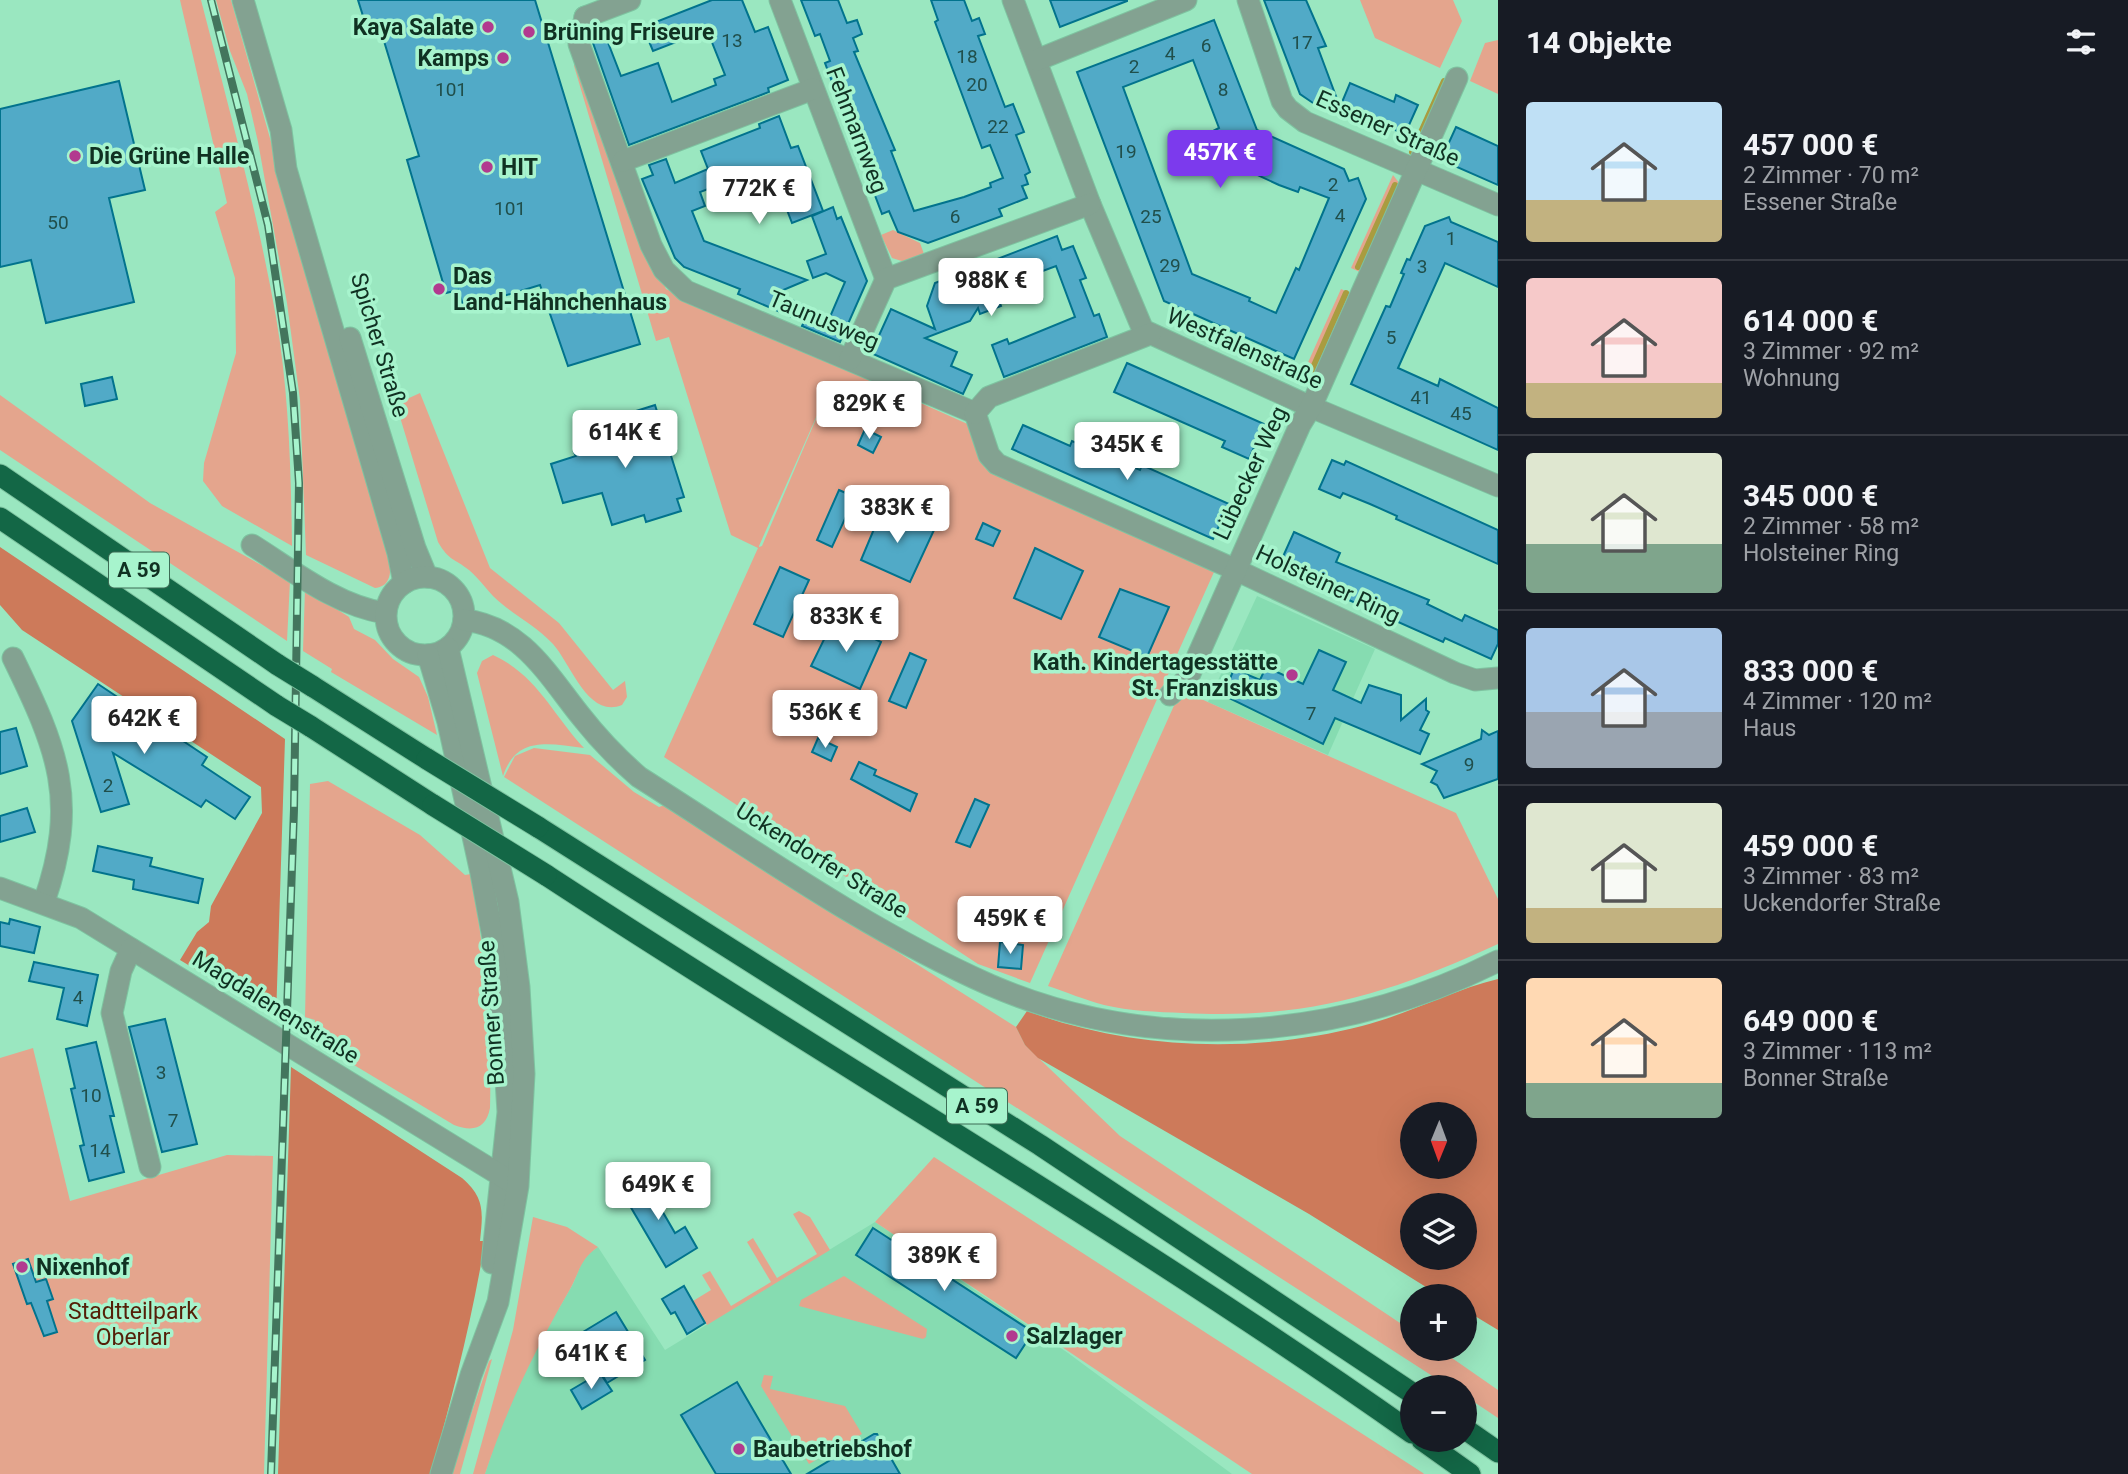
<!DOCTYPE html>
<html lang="de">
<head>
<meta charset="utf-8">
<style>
	body { margin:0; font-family:Roboto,sans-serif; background:#20242c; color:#f1f3f6; height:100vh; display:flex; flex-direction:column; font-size:26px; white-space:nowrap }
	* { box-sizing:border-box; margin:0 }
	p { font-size:23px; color:#9ea1a6 }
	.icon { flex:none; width:38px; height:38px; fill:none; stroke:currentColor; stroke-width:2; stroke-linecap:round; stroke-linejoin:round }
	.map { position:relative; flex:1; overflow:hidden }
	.sheet { display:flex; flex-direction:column; background:#171b24; width:630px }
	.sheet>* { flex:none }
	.needle { width:46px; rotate:181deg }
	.controls { position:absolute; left:1400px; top:1102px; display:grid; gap:14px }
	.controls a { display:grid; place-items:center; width:77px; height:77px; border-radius:50%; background:#171b24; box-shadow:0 7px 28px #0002; font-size:35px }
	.price { position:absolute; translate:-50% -60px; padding:0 16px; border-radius:7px; background:#fff; color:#222; font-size:23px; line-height:46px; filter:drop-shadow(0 2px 4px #0008) }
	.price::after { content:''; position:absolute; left:50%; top:42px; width:21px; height:16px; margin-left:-10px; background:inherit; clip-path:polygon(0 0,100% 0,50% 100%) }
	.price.on { background:#7c3aed; color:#fff }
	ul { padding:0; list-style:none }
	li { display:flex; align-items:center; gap:21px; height:175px; padding:0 28px }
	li+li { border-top:2px solid #363941 }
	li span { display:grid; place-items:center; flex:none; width:196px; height:140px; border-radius:7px; color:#555 }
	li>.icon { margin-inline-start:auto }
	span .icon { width:84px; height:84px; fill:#fffc; stroke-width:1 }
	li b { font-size:30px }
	h2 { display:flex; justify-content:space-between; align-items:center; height:84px; padding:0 28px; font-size:30px }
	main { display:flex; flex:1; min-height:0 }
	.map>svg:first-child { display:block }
	.built { fill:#86dcb1 }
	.green { fill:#e4a58d; fill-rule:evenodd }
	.forest { fill:#cd7a5a; fill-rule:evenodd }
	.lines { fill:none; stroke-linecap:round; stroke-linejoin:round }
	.stream { stroke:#a99c40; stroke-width:6 }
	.building { fill:#51aac7; stroke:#02738d; stroke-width:2; fill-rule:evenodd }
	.minor-casing { stroke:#7ec3a0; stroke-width:23 }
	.highway-casing { stroke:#7ec3a0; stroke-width:23 }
	.minor { stroke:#83a291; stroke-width:21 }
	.highway { stroke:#136746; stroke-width:21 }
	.rail-casing { stroke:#43755d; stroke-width:8 }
	.rail { stroke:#a7f4cd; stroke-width:5; stroke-dasharray:16; stroke-linecap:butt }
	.highway-bridge-casing { stroke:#7ec3a0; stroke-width:23; stroke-linecap:butt }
	.highway-bridge { stroke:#136746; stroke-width:21 }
	.poi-dot { fill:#b23a8f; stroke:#a7f4cd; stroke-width:2.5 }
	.labels { text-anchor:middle; stroke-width:7; stroke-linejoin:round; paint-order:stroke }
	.number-label { font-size:19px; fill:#204f4b }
	.shield { fill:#a7f4cd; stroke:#3d6c55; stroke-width:2 }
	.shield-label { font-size:21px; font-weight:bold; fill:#103122 }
	.poi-label { font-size:23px; font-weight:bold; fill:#103122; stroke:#a7f4cd; text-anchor:start }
	.street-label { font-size:23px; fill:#103122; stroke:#a7f4cd }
	.park-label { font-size:23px; fill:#541f08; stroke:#a7f4cd }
</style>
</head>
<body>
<main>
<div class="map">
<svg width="1498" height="1474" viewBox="0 0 1498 1474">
	<rect width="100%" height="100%" fill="#9ae7c0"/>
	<!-- built -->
	<g class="built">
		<polygon points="1257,596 1375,649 1328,755 1208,702"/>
		<polygon points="875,1222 1068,1353 1232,1474 485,1474 505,1413 529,1360 573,1284 584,1257 598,1247 665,1350"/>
	</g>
	<!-- green -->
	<g class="green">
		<path d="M180,0H201C228,105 257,210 276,317C289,393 291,470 292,546L222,506L203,481L204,463L236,353L235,278L215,212L227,203Z"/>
		<path d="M216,0H231L390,564C391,575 389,587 375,588L306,555L300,400L287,303L258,142L247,94L230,51Z"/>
		<polygon points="1360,0 1453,0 1462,21 1440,68 1375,38"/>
		<polygon points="1498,40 1498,94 1470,81 1485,43"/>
		<path d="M576,58L666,289L972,426L985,468L1214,572L1030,983L978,964L664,757L758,548L731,535L669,337L656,341L574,66ZM830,386L762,546L759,547V546Z"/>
		<polygon points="1393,175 1400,184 1362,273 1351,268"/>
		<polygon points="893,230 920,243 924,254 905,262 892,258 881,235"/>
		<polygon points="1341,289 1352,294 1312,383 1301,378"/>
		<path d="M420,393L490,568L559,623L613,690L625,681L627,697L622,705C588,719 571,664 553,644C537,627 519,618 502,604C489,594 481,580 469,570C454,558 449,561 438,542L396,404Z"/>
		<polygon points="0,395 150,503 290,581 287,641 0,450"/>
		<polygon points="305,589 349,617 354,629 375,640 393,659 419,677 428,697 437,735 331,672 332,669 303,651"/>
		<path d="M493,655C537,675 553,715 584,748C549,744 517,735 503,776L477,673L482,661Z"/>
		<path d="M1181,690L1456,813L1498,899V944C1390,994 1304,1020 1183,1013C1157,1012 1130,1011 1104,1005C1085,1000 1066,992 1048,986Z"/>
		<polygon points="534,748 590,755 634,792 659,807 665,805 1016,1027 1025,1045 1120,1136 1412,1331 1412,1349 1439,1349 1498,1390 1498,1418 1465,1396 1465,1388 1451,1388 504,777 515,756"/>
		<path d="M328,781L420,835L465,875L471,874C485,952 492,1030 490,1108C486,1129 473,1132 454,1125L314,1041L315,1020L305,1017L310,784Z"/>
		<polygon points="33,1048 70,1201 227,1155 273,1156 264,1474 0,1474 0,1058"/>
		<polygon points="934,1157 1423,1473 1424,1474 1252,1474 875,1222"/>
		<polygon points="799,1211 810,1217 830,1250 707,1325 693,1301 711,1290 702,1275 710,1271 731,1306 771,1282 747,1242 753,1238 777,1278 817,1254 793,1214"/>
		<path d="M533,1217L567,1227L598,1247C579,1260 580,1272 569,1291C534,1352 507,1407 485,1474H473L513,1330Z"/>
		<polygon points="844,1276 927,1329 926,1337 923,1339 799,1306 801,1300"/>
		<polygon points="492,1359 460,1474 451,1474 489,1361"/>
		<polygon points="764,1375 773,1376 770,1389 845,1406 862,1434 809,1464 761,1386"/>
	</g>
	<!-- forest -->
	<g class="forest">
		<polygon points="0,547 285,739 276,1018 180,960 197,932 209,922 211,906 262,813 261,787 22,630 0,605"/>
		<path d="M1498,979V1330L1465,1310V1297H1442L1309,1214L1038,1058L1025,1045L1016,1027L1027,1011C1132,1050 1254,1054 1362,1026C1409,1014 1452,990 1498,979ZM1412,1115H1465V1167H1412ZM1412,1206H1465V1258H1412Z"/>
		<path d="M291,1067L462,1178C485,1198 483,1212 480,1241H485C472,1320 452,1397 431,1474H278Z"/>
	</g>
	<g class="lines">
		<!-- stream -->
		<g class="stream">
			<polyline points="1412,152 1444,81"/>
			<polyline points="1358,267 1395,185"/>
			<polyline points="1308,379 1346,293"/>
		</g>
	</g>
	<!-- building -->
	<g class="building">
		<polygon points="358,0 535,0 640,344 568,366 540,285 464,308 458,290 446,293 407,160 419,156 380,28 368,32"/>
		<polygon points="712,0 742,0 755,32 768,27 788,80 768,88 769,92 629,145 593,43 595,35 607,40 621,76 658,63 672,102 716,85 714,79 725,75 707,30 653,51 643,27"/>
		<polygon points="801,0 838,0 847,23 857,20 862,34 853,38 858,51 854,52 895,150 891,151 914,211 964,197 991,187 990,183 1003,178 990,145 982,148 935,22 938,20 931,0 964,0 972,21 979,18 985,34 978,36 1005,107 1013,104 1024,132 1016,135 1030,172 1025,175 1028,184 1022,186 1027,198 999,209 1002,216 928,243 898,232 889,211 882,214 825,63 830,61 820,34 815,36"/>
		<polygon points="1050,0 1127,0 1127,1 1060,27"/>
		<polygon points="1264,0 1306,0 1326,46 1318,48 1340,107 1350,83 1394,102 1396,95 1418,105 1405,134 1383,125 1380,133 1313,103 1300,94"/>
		<path d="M1214,20L1257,130L1344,169L1349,181L1358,178L1366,199L1294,359L1164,301L1077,72ZM1193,60L1219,128L1213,131L1223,159L1279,185L1298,192L1300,187L1329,198L1299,270L1296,268L1276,313L1249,301L1250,298L1192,274L1123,87Z"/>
		<polygon points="119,81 145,190 109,198 134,302 46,323 31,260 0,267 0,109"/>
		<polygon points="779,116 791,148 798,146 823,211 792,223 777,184 767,187 760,169 700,192 705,206 692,211 704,241 807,280 776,293 830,317 845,282 826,273 813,278 807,261 826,254 812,216 833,207 837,219 841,217 867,281 840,342 802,326 804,322 738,294 740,289 684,267 675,258 642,179 653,175 649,165 666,159 675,183 708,169 701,151 760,128 759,124"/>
		<polygon points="1456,127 1498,146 1498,185 1441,160"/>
		<polygon points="1449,217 1451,222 1498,242 1498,287 1445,263 1398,368 1438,386 1440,379 1498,408 1498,450 1351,384 1386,306 1390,307 1404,274 1401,273 1407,259 1410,260 1425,226"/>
		<polygon points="1057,236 1062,250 1073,246 1086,278 1080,280 1094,316 1099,314 1107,337 1004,377 992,345 1007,339 1009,344 1075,317 1056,266 994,289 1001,306 980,314 978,308 970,321 925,338 957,352 951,366 972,375 963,394 871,353 891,309 935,329 927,306 935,283"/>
		<polygon points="1127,363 1264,424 1249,459 1222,447 1225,441 1114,392"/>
		<polygon points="112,377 117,399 85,406 81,384"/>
		<polygon points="655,405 684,497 677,499 681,511 646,522 644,515 612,525 602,493 563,503 551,464 576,456 574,452 588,448 586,441 621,430 617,417"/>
		<polygon points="1023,425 1070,446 1072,441 1140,470 1142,465 1229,504 1213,539 1012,449"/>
		<polygon points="865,429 881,437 873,453 858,445"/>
		<polygon points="1332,460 1344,465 1346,461 1498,530 1498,564 1396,519 1397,516 1370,504 1343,493 1340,498 1319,489"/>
		<polygon points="839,490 855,497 832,547 817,540"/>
		<polygon points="882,510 934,530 910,582 861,560"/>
		<polygon points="983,523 1000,531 993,546 976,539"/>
		<polygon points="1294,532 1340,553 1336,562 1429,600 1427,604 1462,621 1465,615 1498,630 1498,644 1491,659 1445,638 1443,642 1324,589 1327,582 1281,561"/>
		<polygon points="1035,548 1083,571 1061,619 1014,598"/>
		<polygon points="780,567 809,580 783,637 754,624"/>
		<polygon points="1120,589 1169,607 1147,657 1099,637"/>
		<polygon points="834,619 881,642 860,689 811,666"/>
		<polygon points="1319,650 1346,662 1333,690 1361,703 1369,685 1401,695 1401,720 1426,699 1426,710 1429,712 1420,730 1429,734 1420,754 1335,718 1323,744 1223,695 1234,669 1260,680 1266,667 1303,684"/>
		<polygon points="910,653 926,660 906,708 889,701"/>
		<polygon points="98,684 207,757 202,765 250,797 235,819 206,800 201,807 113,753 129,804 101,812 72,721"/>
		<polygon points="16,728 27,766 0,774 0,732"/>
		<polygon points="1482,730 1489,735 1498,731 1498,779 1444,798 1437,785 1431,782 1437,771 1422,764 1481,739"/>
		<polygon points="818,738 837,747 831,761 812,752"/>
		<polygon points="859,762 876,770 874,775 917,794 910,811 851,779"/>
		<polygon points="975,799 989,805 970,847 956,842"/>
		<polygon points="27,808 35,832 0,842 0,816"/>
		<polygon points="98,846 152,858 150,866 203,879 198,903 133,889 134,880 93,871"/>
		<polygon points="10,919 40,927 34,953 0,946 0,922 9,924"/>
		<polygon points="1000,942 1023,945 1021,969 998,967"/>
		<polygon points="34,962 98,975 87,1026 57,1019 64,988 29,981"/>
		<polygon points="165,1019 197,1144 162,1152 129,1027"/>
		<polygon points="96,1042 114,1116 110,1116 124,1172 89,1181 80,1146 84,1145 71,1089 75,1088 66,1049"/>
		<polygon points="654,1175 667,1196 657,1202 675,1233 685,1227 697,1248 666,1267 623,1194"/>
		<polygon points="873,1228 1033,1332 1016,1358 856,1255"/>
		<polygon points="28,1259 36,1282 46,1279 53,1299 47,1301 57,1332 44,1336 31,1303 27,1304 13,1264"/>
		<polygon points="684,1286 705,1323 687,1334 675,1312 671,1314 662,1299"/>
		<polygon points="616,1312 645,1360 607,1383 578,1335"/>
		<polygon points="600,1373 612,1391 582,1409 571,1390"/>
		<polygon points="737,1382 762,1425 791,1474 716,1474 681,1415"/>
		<polygon points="874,1434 877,1434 900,1474 807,1474"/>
	</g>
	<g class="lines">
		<!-- minor casing -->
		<g class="minor-casing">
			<g id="minor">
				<polyline points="243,0 281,130 286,169 398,553 404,583"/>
				<polyline points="780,0 886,279"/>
				<polyline points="1013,0 1090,204 1143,330 1311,407 1498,486"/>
				<polyline points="1248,0 1282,101 1288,109 1305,122 1498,205"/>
				<polyline points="585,17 579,44 651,245 664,270 686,291 975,413"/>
				<polyline points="585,17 630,0"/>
				<polyline points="1037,60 1186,0"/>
				<polyline points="623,161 813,89"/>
				<polyline points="350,338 415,548 427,577"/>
				<polyline points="850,359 886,279 1090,204"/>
				<polyline points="975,413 989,455 997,464 1234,569 1455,673 1475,680 1498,678"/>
				<polyline points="975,413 989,397 1150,334"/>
				<path d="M252,545C292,570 337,606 385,613"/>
				<circle cx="425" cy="616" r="39"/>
				<path d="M464,620C521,626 548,675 580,715C598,738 617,758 639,777C754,850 866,930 990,985C1155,1056 1340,1040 1498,961"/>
				<polyline points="428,655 448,722 481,873 499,970 508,1112 492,1263"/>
				<path d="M13,658C58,750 79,801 44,902"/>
				<polyline points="1170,695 1188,678 1300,425 1311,407 1457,78"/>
				<polyline points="0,888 81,918 513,1183"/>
				<polyline points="131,949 121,971 112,1013 150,1167"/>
				<polyline points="441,1474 471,1375 498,1302 518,1186 524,1074 519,987 508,902 448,648"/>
			</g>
		</g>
		<!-- highway casing -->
		<g class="highway-casing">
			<g id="highway">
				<polyline points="0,475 278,665"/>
				<polyline points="0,518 277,706"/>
				<polyline points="312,686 427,759"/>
				<polyline points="310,726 433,805"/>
				<polyline points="538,827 1040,1145 1412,1393"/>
				<path d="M546,875C833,1063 1132,1235 1412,1433"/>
				<polyline points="1465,1429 1498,1452"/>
				<polyline points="1422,1440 1470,1474"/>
			</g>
		</g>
		<!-- minor -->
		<use href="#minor" class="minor"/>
		<!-- highway -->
		<use href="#highway" class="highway"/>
		<!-- rail casing -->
		<g class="rail-casing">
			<polyline id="rail" points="211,0 268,225 293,393 299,483 294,809 271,1474"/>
		</g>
		<!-- rail -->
		<use href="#rail" class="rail"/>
		<!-- highway-bridge casing -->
		<g class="highway-bridge-casing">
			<g id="highway-bridge">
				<polyline points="278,665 312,686"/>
				<polyline points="277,706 310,726"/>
				<polyline points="427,759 538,827"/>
				<polyline points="433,805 546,875"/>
			</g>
		</g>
		<!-- highway-bridge -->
		<use href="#highway-bridge" class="highway-bridge"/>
	</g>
	<!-- markers -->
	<g class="poi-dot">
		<circle cx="488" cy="27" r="7"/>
		<circle cx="529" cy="32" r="7"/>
		<circle cx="503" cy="58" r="7"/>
		<circle cx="75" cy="156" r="7"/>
		<circle cx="487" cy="167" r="7"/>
		<circle cx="439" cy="289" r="7"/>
		<circle cx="1292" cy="675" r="7"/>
		<circle cx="22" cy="1267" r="7"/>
		<circle cx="1012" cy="1336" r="7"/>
		<circle cx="739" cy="1449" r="7"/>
	</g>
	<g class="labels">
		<!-- number labels -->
		<g class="number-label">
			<text x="732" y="47">13</text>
			<text x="1302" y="49">17</text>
			<text x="1206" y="52">6</text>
			<text x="1170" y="60">4</text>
			<text x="967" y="63">18</text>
			<text x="1134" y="73">2</text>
			<text x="977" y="91">20</text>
			<text x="451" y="96">101</text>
			<text x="1223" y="96">8</text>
			<text x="998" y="133">22</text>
			<text x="1126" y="158">19</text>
			<text x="1333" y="191">2</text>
			<text x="510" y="215">101</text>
			<text x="1340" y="222">4</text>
			<text x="955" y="223">6</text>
			<text x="1151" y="223">25</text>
			<text x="58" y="229">50</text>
			<text x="1451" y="245">1</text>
			<text x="1170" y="272">29</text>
			<text x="1422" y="273">3</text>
			<text x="1391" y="344">5</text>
			<text x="1421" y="404">41</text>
			<text x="1461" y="420">45</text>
			<text x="1311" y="720">7</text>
			<text x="1469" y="771">9</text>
			<text x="108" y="792">2</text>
			<text x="78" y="1004">4</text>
			<text x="161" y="1079">3</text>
			<text x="91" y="1102">10</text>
			<text x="173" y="1127">7</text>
			<text x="100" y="1157">14</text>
		</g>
		<!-- shield labels -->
		<g class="shield">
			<rect x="109" y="552.5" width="60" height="35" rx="5"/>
			<rect x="947" y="1088.5" width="60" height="35" rx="5"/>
		</g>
		<g class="shield-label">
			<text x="139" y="577">A 59</text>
			<text x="977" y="1113">A 59</text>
		</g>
		<!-- poi labels -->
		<g class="poi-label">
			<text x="474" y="35" text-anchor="end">Kaya Salate</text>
			<text x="543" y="40">Brüning Friseure</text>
			<text x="489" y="66" text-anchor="end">Kamps</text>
			<text x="89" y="164">Die Grüne Halle</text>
			<text x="501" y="175">HIT</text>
			<text x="453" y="284">Das<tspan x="453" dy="26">Land-Hähnchenhaus</tspan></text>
			<text x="1278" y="670" text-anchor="end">Kath. Kindertagesstätte<tspan x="1278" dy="26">St. Franziskus</tspan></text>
			<text x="36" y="1275">Nixenhof</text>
			<text x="1026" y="1344">Salzlager</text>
			<text x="753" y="1457">Baubetriebshof</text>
		</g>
		<!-- street labels -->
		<g class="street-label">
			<text transform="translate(1388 128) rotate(24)" y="8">Essener Straße</text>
			<text transform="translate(857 130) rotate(69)" y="8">Fehmarnweg</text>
			<text transform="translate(824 320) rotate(23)" y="8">Taunusweg</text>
			<text transform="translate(380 345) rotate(73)" y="8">Spicher Straße</text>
			<text transform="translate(1245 348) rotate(24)" y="8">Westfalenstraße</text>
			<text transform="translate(1250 473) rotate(-65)" y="8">Lübecker Weg</text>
			<text transform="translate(1328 584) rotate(25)" y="8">Holsteiner Ring</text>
			<text transform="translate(822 860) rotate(32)" y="8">Uckendorfer Straße</text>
			<text transform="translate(276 1007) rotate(32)" y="8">Magdalenenstraße</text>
			<text transform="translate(491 1013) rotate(-94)" y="8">Bonner Straße</text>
		</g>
		<!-- park labels -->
		<g class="park-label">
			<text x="133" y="1319">Stadtteilpark<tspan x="133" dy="26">Oberlar</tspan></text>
		</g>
	</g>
</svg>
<div class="controls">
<a><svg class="needle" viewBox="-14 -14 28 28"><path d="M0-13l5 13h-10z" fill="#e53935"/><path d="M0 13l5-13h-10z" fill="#9ea1a6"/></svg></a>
<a><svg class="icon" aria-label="layers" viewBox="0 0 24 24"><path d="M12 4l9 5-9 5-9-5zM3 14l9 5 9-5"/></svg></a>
<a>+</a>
<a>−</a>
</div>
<b class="price on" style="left:1220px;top:190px">457K €</b>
<b class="price" style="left:759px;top:226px">772K €</b>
<b class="price" style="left:991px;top:318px">988K €</b>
<b class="price" style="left:869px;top:441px">829K €</b>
<b class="price" style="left:625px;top:470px">614K €</b>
<b class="price" style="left:1127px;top:482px">345K €</b>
<b class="price" style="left:897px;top:545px">383K €</b>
<b class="price" style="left:846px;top:654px">833K €</b>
<b class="price" style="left:825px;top:750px">536K €</b>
<b class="price" style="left:144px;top:756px">642K €</b>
<b class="price" style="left:1010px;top:956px">459K €</b>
<b class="price" style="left:658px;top:1222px">649K €</b>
<b class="price" style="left:944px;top:1293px">389K €</b>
<b class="price" style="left:591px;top:1391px">641K €</b>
</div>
<section class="sheet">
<h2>14 Objekte<svg class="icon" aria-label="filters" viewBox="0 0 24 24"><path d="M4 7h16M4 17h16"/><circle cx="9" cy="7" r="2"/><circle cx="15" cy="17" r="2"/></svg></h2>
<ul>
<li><span style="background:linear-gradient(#bfe0f5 70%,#c2b280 0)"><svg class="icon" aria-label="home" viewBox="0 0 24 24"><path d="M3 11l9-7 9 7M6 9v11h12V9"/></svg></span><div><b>457 000 €</b><p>2 Zimmer · 70 m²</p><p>Essener Straße</p></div></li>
<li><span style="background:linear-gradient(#f6c9c9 75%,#c2b280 0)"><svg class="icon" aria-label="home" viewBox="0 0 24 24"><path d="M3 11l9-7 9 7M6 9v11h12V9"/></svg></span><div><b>614 000 €</b><p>3 Zimmer · 92 m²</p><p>Wohnung</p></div></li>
<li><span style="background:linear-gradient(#dfe7d0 65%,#7fa58c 0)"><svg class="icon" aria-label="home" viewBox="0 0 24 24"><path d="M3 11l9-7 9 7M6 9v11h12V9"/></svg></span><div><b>345 000 €</b><p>2 Zimmer · 58 m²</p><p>Holsteiner Ring</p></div></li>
<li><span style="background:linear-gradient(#a9c7e8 60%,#9aa5b1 0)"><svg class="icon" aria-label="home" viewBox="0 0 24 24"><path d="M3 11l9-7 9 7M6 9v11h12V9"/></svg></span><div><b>833 000 €</b><p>4 Zimmer · 120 m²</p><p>Haus</p></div></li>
<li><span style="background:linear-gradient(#dfe7d0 75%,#c2b280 0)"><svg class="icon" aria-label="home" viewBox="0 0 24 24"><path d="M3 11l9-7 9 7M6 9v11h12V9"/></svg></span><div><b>459 000 €</b><p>3 Zimmer · 83 m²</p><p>Uckendorfer Straße</p></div></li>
<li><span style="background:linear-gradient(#ffd9b3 75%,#7fa58c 0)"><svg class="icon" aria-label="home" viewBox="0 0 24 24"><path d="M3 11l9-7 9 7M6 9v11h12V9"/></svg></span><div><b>649 000 €</b><p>3 Zimmer · 113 m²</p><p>Bonner Straße</p></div></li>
</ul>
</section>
</main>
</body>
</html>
